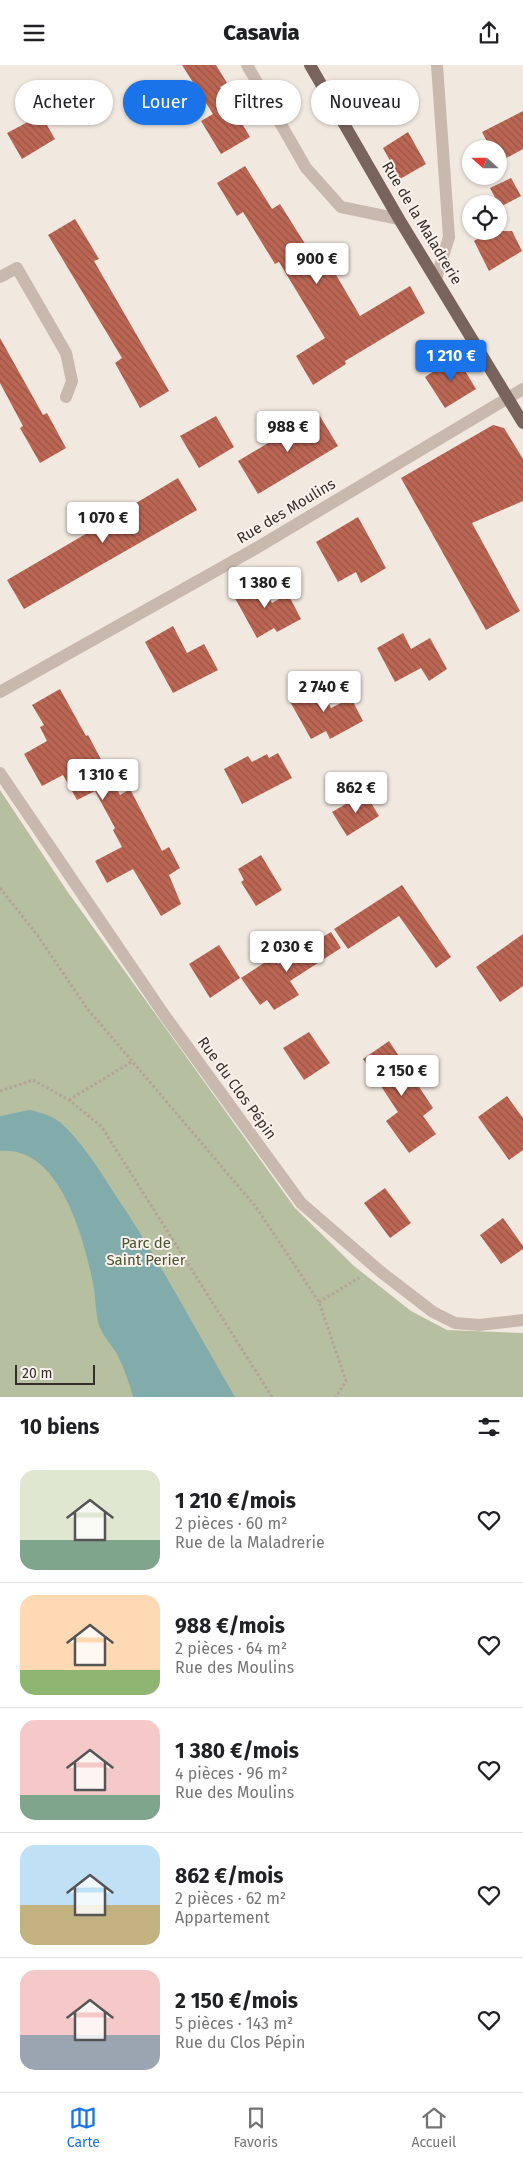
<!DOCTYPE html>
<html lang="fr">
<head>
<meta charset="utf-8">
<style>
	body { margin:0; font-family:"Fira Sans",sans-serif; background:#f6f6f6; color:#202124; height:100vh; display:flex; flex-direction:column; font-size:19px; white-space:nowrap }
	* { box-sizing:border-box; margin:0 }
	p { font-size:16px; color:#757577 }
	.icon { flex:none; width:28px; height:28px; fill:none; stroke:currentColor; stroke-width:2; stroke-linecap:round; stroke-linejoin:round }
	.map { position:relative; height:1332px; overflow:hidden }
	.sheet { display:flex; flex-direction:column; background:#fff; flex:1 }
	.sheet>* { flex:none }
	.banner { position:absolute; left:15px; top:15px; width:494px; height:45px; display:flex; gap:10px }
	.needle { width:32px; rotate:291deg }
	.fabs { position:absolute; left:462px; top:75px; display:grid; gap:10px }
	.fabs a { display:grid; place-items:center; width:45px; height:45px; border-radius:50%; background:#fff; box-shadow:0 1px 4px #0004; font-size:25px }
	.scale { position:absolute; left:15px; bottom:12px; width:80px; box-sizing:border-box; padding-left:5px; border:2px solid #372e2b; border-top:0; font-size:14px; line-height:18px; white-space:nowrap; color:#372e2b; -webkit-text-stroke:4px #f9f2ec; paint-order:stroke }
	.price { position:absolute; translate:-50% -42px; padding:0 11px; border-radius:5px; background:#fff; color:#222; font-size:16px; line-height:32px; filter:drop-shadow(0 1px 2px #0008) }
	.price::after { content:''; position:absolute; left:50%; top:30px; width:15px; height:11px; margin-left:-8px; background:inherit; clip-path:polygon(0 0,100% 0,50% 100%) }
	.price.selected { background:#1a73e8; color:#fff }
	ul { padding:0; list-style:none }
	li { display:flex; align-items:center; gap:15px; height:125px; padding:0 20px }
	li+li { border-top:1px solid #e0e0e0 }
	li span { display:grid; place-items:center; flex:none; width:140px; height:100px; border-radius:15px; color:#555 }
	li>.icon { margin-inline-start:auto }
	span .icon { width:60px; height:60px; fill:#fffc; stroke-width:1 }
	li b { font-size:21px }
	h2 { display:flex; justify-content:space-between; align-items:center; height:60px; padding:0 20px; font-size:21px }
	.pill { padding:0 18px; border-radius:22px; background:#fff; box-shadow:0 1px 4px #0004; font-size:18px; line-height:45px }
	.pill.selected { background:#1a73e8; color:#fff }
	header { display:flex; justify-content:space-between; align-items:center; height:65px; padding:0 20px; background:#fff; font-size:22px; font-weight:800 }
	.tab-bar { display:flex; justify-content:space-around; align-items:center; height:70px; border-top:1px solid #e0e0e0; background:#fff; font-size:14px; color:#757577 }
	.tab-bar a { display:grid; justify-items:center; gap:2px }
	.tab-bar .selected { color:#1a73e8 }
	.map>svg:first-child { display:block }
	.park { fill:#b7bfa1 }
	.water { fill:#82acab }
	.building { fill:url(#building-back-hatch) }
	.lines { fill:none; stroke-linecap:round; stroke-linejoin:round }
	.path { stroke:#b4a297; stroke-width:3; stroke-dasharray:2.5 2.5; stroke-linecap:butt }
	.minor { stroke:#c9b8ad; stroke-width:12 }
	.major { stroke:#78645d; stroke-width:12 }
	.labels { text-anchor:middle; stroke-width:4; stroke-linejoin:round; paint-order:stroke }
	.street-label { font-size:15px; fill:#372e2b; stroke:#f9f2ec }
	.park-label { font-size:15px; fill:#495431; stroke:#f9f2ec }
</style>
</head>
<body>
<header><svg class="icon" aria-label="menu" viewBox="0 0 24 24"><path d="M4 6h16M4 12h16M4 18h16"/></svg>Casavia<svg class="icon" aria-label="share" viewBox="0 0 24 24"><path d="M12 15V3M7 8l5-5 5 5M5 13v7h14v-7"/></svg></header>
<div class="map">
<svg width="523" height="1332" viewBox="0 0 523 1332">
	<defs>
		<pattern id="building-back-hatch" width="6" height="6" patternUnits="userSpaceOnUse" patternTransform="scale(1.25)"><rect width="6" height="6" fill="#bc6654"/><path d="M-1 5l2 2M0 0l6 6M5-1l2 2" fill="none" stroke="#9a5446"/></pattern>
	</defs>
	<rect width="100%" height="100%" fill="#f1e8e0"/>
	<!-- park -->
	<polygon class="park" points="0,725 67,826 295,1143 354,1201 411,1246 447,1265 523,1268 523,1332 0,1332"/>
	<!-- water -->
	<path class="water" d="M29,1045C41,1047 52,1051 61,1058C82,1077 99,1104 114,1128C159,1194 195,1264 235,1332H133C129,1317 124,1303 117,1289C112,1281 104,1272 100,1263C95,1250 96,1233 93,1218C84,1174 60,1080 0,1086V1051Z"/>
	<!-- building -->
	<g class="building">
		<polygon points="182,0 216,0 227,18 220,22 250,72 221,89 201,56 213,49"/>
		<polygon points="523,46 523,84 499,97 499,84 491,84 482,67"/>
		<polygon points="41,50 55,74 22,94 7,68"/>
		<polygon points="408,67 426,99 400,114 383,83"/>
		<polygon points="245,101 272,144 280,139 319,201 328,196 360,251 410,221 425,248 345,296 346,299 313,320 296,291 325,273 279,197 275,199 243,147 237,151 217,118"/>
		<polygon points="511,113 521,131 500,142 490,123"/>
		<polygon points="75,154 99,194 94,196 169,326 140,343 115,298 122,293 48,170"/>
		<polygon points="491,166 512,166 522,186 489,206 474,176"/>
		<polygon points="0,273 43,350 47,348 66,383 40,398 20,363 23,361 0,318"/>
		<polygon points="456,291 476,324 445,343 425,312"/>
		<polygon points="318,348 338,381 258,429 238,396"/>
		<polygon points="216,351 234,382 199,403 180,371"/>
		<polygon points="493,360 504,363 523,394 523,436 472,458 520,546 486,565 401,413"/>
		<polygon points="178,413 197,445 24,544 7,515 137,439 136,438"/>
		<polygon points="358,452 386,503 361,518 356,507 338,517 316,477"/>
		<polygon points="253,514 262,530 267,528 272,538 288,529 301,554 277,567 274,563 257,573 231,526"/>
		<polygon points="173,561 187,588 204,579 218,605 173,628 145,577"/>
		<polygon points="403,568 411,584 430,573 447,604 429,616 421,603 395,617 377,583"/>
		<polygon points="317,617 331,643 351,633 363,656 330,674 326,666 311,674 288,633"/>
		<polygon points="60,624 86,671 88,670 120,730 130,724 162,786 169,782 180,803 169,810 181,839 161,851 133,804 107,818 95,796 122,782 113,765 115,763 95,726 77,735 63,710 42,721 24,689 47,676 40,662 44,660 32,640"/>
		<polygon points="278,688 292,713 242,739 224,704 248,691 252,697 267,689 269,693"/>
		<polygon points="365,728 379,751 347,771 332,747"/>
		<polygon points="261,790 282,825 256,841 241,817 244,815 238,804"/>
		<polygon points="402,820 451,892 436,903 399,851 348,884 334,864"/>
		<polygon points="331,867 341,883 290,916 299,930 274,945 267,935 260,940 241,913 273,892 278,899"/>
		<polygon points="523,869 523,921 500,937 476,902"/>
		<polygon points="219,880 240,913 210,933 189,899"/>
		<polygon points="309,967 330,998 304,1015 283,983"/>
		<polygon points="389,976 433,1043 423,1051 436,1069 409,1088 386,1056 398,1047 363,994"/>
		<polygon points="507,1031 523,1053 523,1085 509,1095 478,1052"/>
		<polygon points="385,1123 411,1158 390,1173 364,1138"/>
		<polygon points="503,1153 523,1181 523,1184 501,1199 480,1170"/>
	</g>
	<g class="lines">
		<!-- path -->
		<g class="path">
			<polyline points="0,823 38,871 86,942 256,1142 319,1237 346,1316 336,1332"/>
			<polyline points="0,1026 33,1015 69,1035 101,1061 272,1332"/>
			<polyline points="69,1035 133,996"/>
			<polyline points="319,1237 359,1213"/>
		</g>
		<!-- minor -->
		<g class="minor">
			<polyline points="247,0 306,103 341,142 399,154"/>
			<polyline points="0,212 17,203 66,288 72,316 66,332"/>
			<polyline points="436,214 449,172 437,0"/>
			<polyline points="0,627 253,485 523,324"/>
			<polyline points="0,708 165,951 301,1138 381,1207 433,1247 455,1258 479,1260 523,1255"/>
		</g>
		<!-- major -->
		<polyline class="major" points="310,0 399,154 523,358"/>
	</g>
	<g class="labels">
		<!-- street labels -->
		<g class="street-label">
			<text transform="translate(422 158) rotate(59)" y="5">Rue de la Maladrerie</text>
			<text transform="translate(286 446) rotate(-31)" y="5">Rue des Moulins</text>
			<text transform="translate(237 1023) rotate(54)" y="5">Rue du Clos Pépin</text>
		</g>
		<!-- park labels -->
		<g class="park-label">
			<text x="146" y="1183">Parc de<tspan x="146" dy="17">Saint Perier</tspan></text>
		</g>
	</g>
</svg>
<div class="fabs">
<a><svg class="needle" viewBox="-14 -14 28 28"><path d="M0-13l5 13h-10z" fill="#e53935"/><path d="M0 13l5-13h-10z" fill="#757577"/></svg></a>
<a><svg class="icon" aria-label="locate" viewBox="0 0 24 24"><circle cx="12" cy="12" r="6"/><path d="M12 2v4M12 18v4M2 12h4M18 12h4"/></svg></a>
</div>
<div class="scale">20 m</div>
<b class="price" style="left:317px;top:220px">900 €</b>
<b class="price selected" style="left:451px;top:317px">1 210 €</b>
<b class="price" style="left:288px;top:388px">988 €</b>
<b class="price" style="left:103px;top:479px">1 070 €</b>
<b class="price" style="left:265px;top:544px">1 380 €</b>
<b class="price" style="left:324px;top:648px">2 740 €</b>
<b class="price" style="left:103px;top:736px">1 310 €</b>
<b class="price" style="left:356px;top:749px">862 €</b>
<b class="price" style="left:287px;top:908px">2 030 €</b>
<b class="price" style="left:402px;top:1032px">2 150 €</b>
<div class="banner">
<a class="pill">Acheter</a>
<a class="pill selected">Louer</a>
<a class="pill">Filtres</a>
<a class="pill">Nouveau</a>
</div>
</div>
<section class="sheet">
<h2>10 biens<svg class="icon" aria-label="filters" viewBox="0 0 24 24"><path d="M4 7h16M4 17h16"/><circle cx="9" cy="7" r="2"/><circle cx="15" cy="17" r="2"/></svg></h2>
<ul>
<li><span style="background:linear-gradient(#dfe7d0 70%,#7fa58c 0)"><svg class="icon" aria-label="home" viewBox="0 0 24 24"><path d="M3 11l9-7 9 7M6 9v11h12V9"/></svg></span><div><b>1 210 €/mois</b><p>2 pièces · 60 m²</p><p>Rue de la Maladrerie</p></div><svg class="icon" aria-label="heart" viewBox="0 0 24 24"><path d="M12 20l-8-8c-3-5 5-10 8-4 3-6 11-1 8 4z"/></svg></li>
<li><span style="background:linear-gradient(#ffd9b3 75%,#8fb573 0)"><svg class="icon" aria-label="home" viewBox="0 0 24 24"><path d="M3 11l9-7 9 7M6 9v11h12V9"/></svg></span><div><b>988 €/mois</b><p>2 pièces · 64 m²</p><p>Rue des Moulins</p></div><svg class="icon" aria-label="heart" viewBox="0 0 24 24"><path d="M12 20l-8-8c-3-5 5-10 8-4 3-6 11-1 8 4z"/></svg></li>
<li><span style="background:linear-gradient(#f6c9c9 75%,#7fa58c 0)"><svg class="icon" aria-label="home" viewBox="0 0 24 24"><path d="M3 11l9-7 9 7M6 9v11h12V9"/></svg></span><div><b>1 380 €/mois</b><p>4 pièces · 96 m²</p><p>Rue des Moulins</p></div><svg class="icon" aria-label="heart" viewBox="0 0 24 24"><path d="M12 20l-8-8c-3-5 5-10 8-4 3-6 11-1 8 4z"/></svg></li>
<li><span style="background:linear-gradient(#bfe0f5 60%,#c2b280 0)"><svg class="icon" aria-label="home" viewBox="0 0 24 24"><path d="M3 11l9-7 9 7M6 9v11h12V9"/></svg></span><div><b>862 €/mois</b><p>2 pièces · 62 m²</p><p>Appartement</p></div><svg class="icon" aria-label="heart" viewBox="0 0 24 24"><path d="M12 20l-8-8c-3-5 5-10 8-4 3-6 11-1 8 4z"/></svg></li>
<li><span style="background:linear-gradient(#f6c9c9 65%,#9aa5b1 0)"><svg class="icon" aria-label="home" viewBox="0 0 24 24"><path d="M3 11l9-7 9 7M6 9v11h12V9"/></svg></span><div><b>2 150 €/mois</b><p>5 pièces · 143 m²</p><p>Rue du Clos Pépin</p></div><svg class="icon" aria-label="heart" viewBox="0 0 24 24"><path d="M12 20l-8-8c-3-5 5-10 8-4 3-6 11-1 8 4z"/></svg></li>
</ul>
</section>
<nav class="tab-bar">
<a class="selected"><svg class="icon" aria-label="map" viewBox="0 0 24 24"><path d="M3 6l6-2 6 2 6-2v14l-6 2-6-2-6 2zM9 4v14M15 6v14"/></svg>Carte</a>
<a><svg class="icon" aria-label="saved" viewBox="0 0 24 24"><path d="M7 4h10v16l-5-4-5 4z"/></svg>Favoris</a>
<a><svg class="icon" aria-label="home" viewBox="0 0 24 24"><path d="M3 11l9-7 9 7M6 9v11h12V9"/></svg>Accueil</a>
</nav>
</body>
</html>
